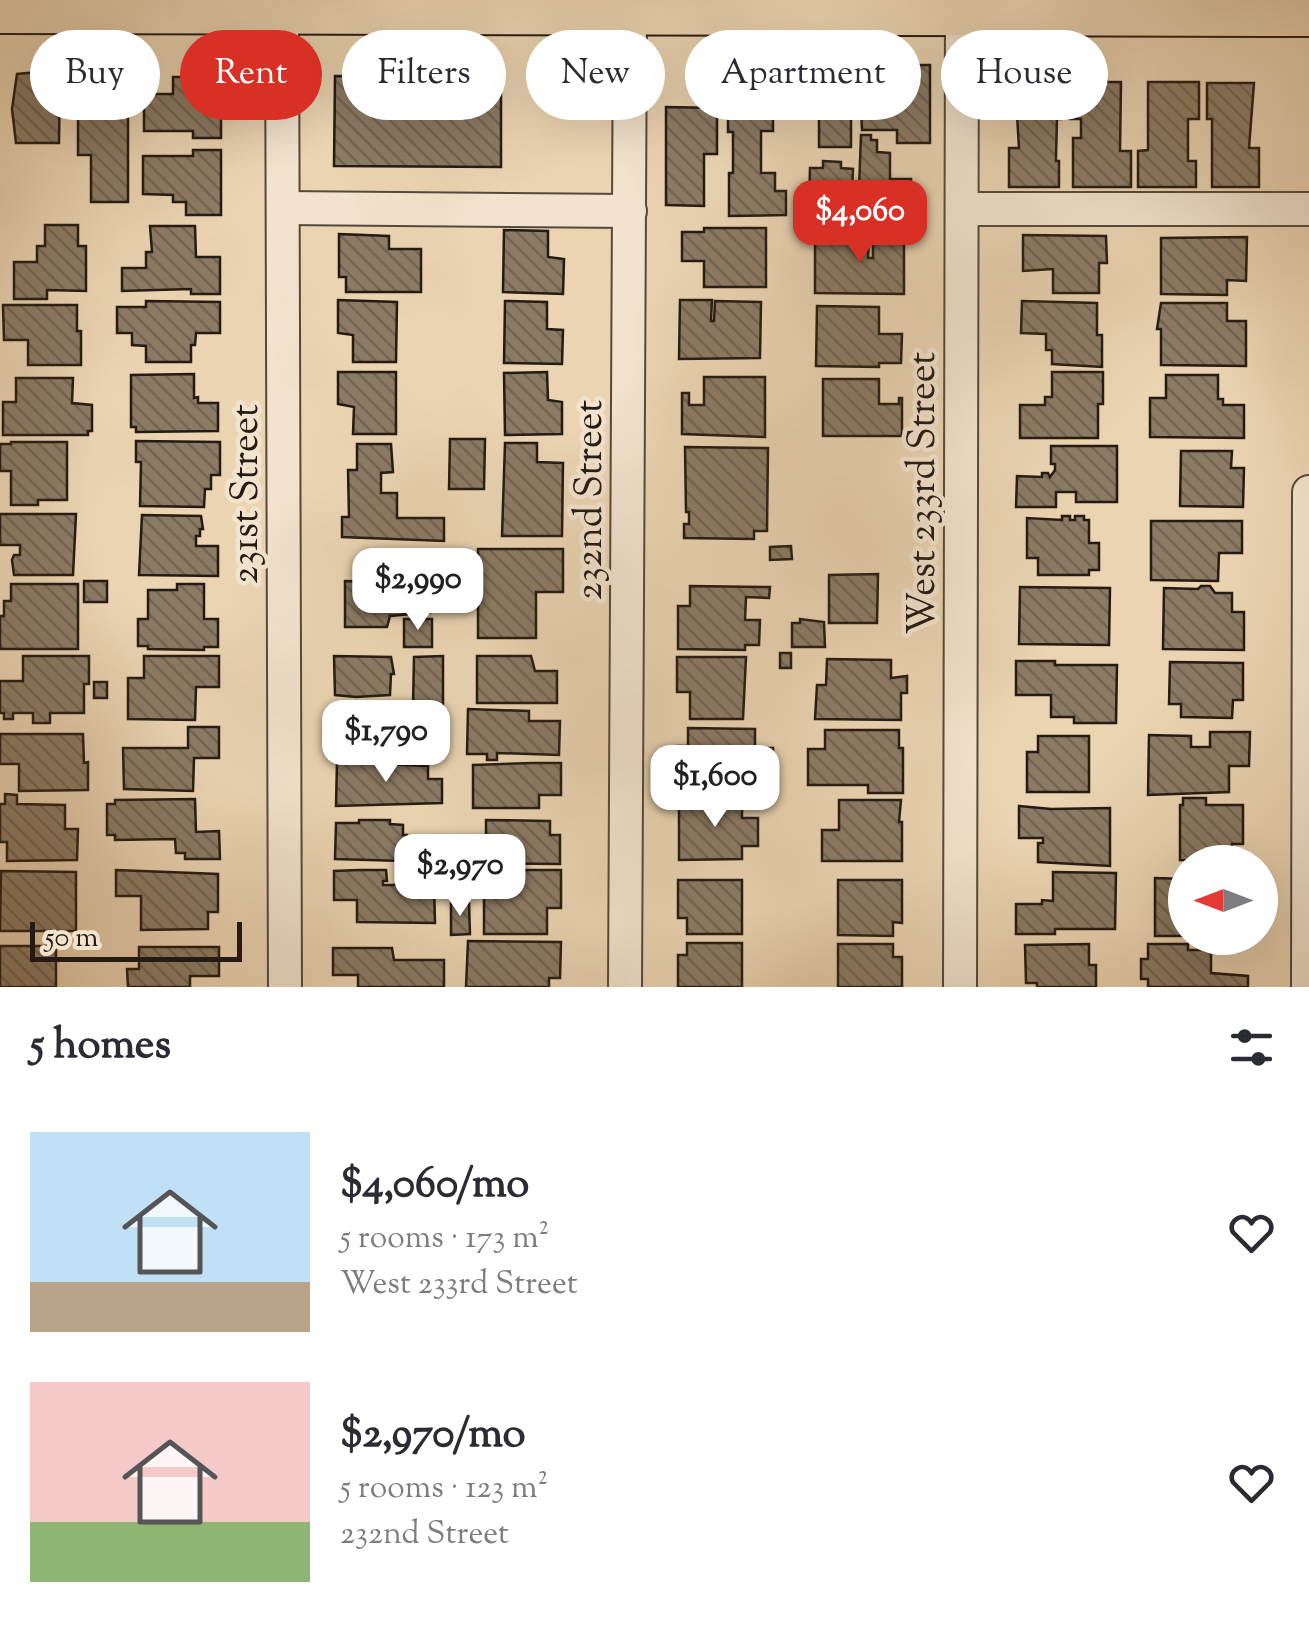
<!DOCTYPE html>
<html lang="en">
<head>
<meta charset="utf-8">
<style>
	body { margin:0; font-family:"Sorts Mill Goudy",serif; background:#f2f2f3; color:#2b2b33; height:100vh; display:flex; flex-direction:column; font-size:38px; white-space:nowrap }
	* { box-sizing:border-box; margin:0 }
	p { font-size:32px; color:#7c7c81 }
	.icon { flex:none; width:55px; height:55px; fill:none; stroke:currentColor; stroke-width:2; stroke-linecap:round; stroke-linejoin:round }
	.map { position:relative; height:987px; overflow:hidden }
	.details { display:flex; flex-direction:column; background:#fff; flex:1 }
	.details>* { flex:none }
	.top-card { position:absolute; left:30px; top:30px; width:1250px; height:90px; display:flex; gap:20px }
	.needle { width:65px; rotate:270deg }
	.fabs { position:absolute; left:1168px; top:845px; display:grid; gap:20px }
	.fabs a { display:grid; place-items:center; width:110px; height:110px; border-radius:50%; background:#fff; box-shadow:0 10px 40px #0002; font-size:50px }
	.scale { position:absolute; left:30px; bottom:25px; width:212px; box-sizing:border-box; padding-left:10px; border:5px solid #251b12; border-top:0; font-size:28px; line-height:35px; white-space:nowrap; color:#251b12; -webkit-text-stroke:8px #f1e3cd; paint-order:stroke }
	.price { position:absolute; translate:-50% -85px; padding:0 22px; border-radius:20px; background:#fff; color:#222; font-size:32px; line-height:65px; filter:drop-shadow(0 2px 5px #0008) }
	.price::after { content:''; position:absolute; left:50%; top:60px; width:30px; height:22px; margin-left:-15px; background:inherit; clip-path:polygon(0 0,100% 0,50% 100%) }
	.price.current { background:#d93025; color:#fff }
	ul { padding:0; list-style:none }
	li { display:flex; align-items:center; gap:30px; height:250px; padding:0 30px }
	li span { display:grid; place-items:center; flex:none; width:280px; height:200px; border-radius:0px; color:#555 }
	li>.icon { margin-inline-start:auto }
	span .icon { width:120px; height:120px; fill:#fffc; stroke-width:1 }
	li b { font-size:42px }
	h2 { display:flex; justify-content:space-between; align-items:center; height:120px; padding:0 30px; font-size:42px }
	.tag { padding:0 35px; border-radius:45px; background:#fff; box-shadow:0 10px 40px #0002; font-size:35px; line-height:90px }
	.tag.current { background:#d93025; color:#fff }
	.map>svg:first-child { display:block }
	.building { fill:url(#building-back-hatch); stroke:#251b12; stroke-width:2.5 }
	.lines { fill:none; stroke-linecap:round; stroke-linejoin:round }
	.minor-casing { stroke:#56493a; stroke-width:36 }
	.major-casing { stroke:#251b12; stroke-width:46 }
	.minor { stroke:#f1e3cd; stroke-width:32 }
	.major { stroke:#ead4b2; stroke-width:42 }
	.labels { text-anchor:middle; stroke-width:9; stroke-linejoin:round; paint-order:stroke }
	.street-label { font-size:38px; fill:#251b12; stroke:#f1e3cd }
</style>
</head>
<body>
<div class="map">
<svg width="1309" height="987" viewBox="0 0 1309 987">
	<defs>
		<pattern id="building-back-hatch" width="6" height="6" patternUnits="userSpaceOnUse" patternTransform="scale(2.5)"><rect width="6" height="6" fill="#8b7b65"/><path d="M-1 5l2 2M0 0l6 6M5-1l2 2" fill="none" stroke="#716452"/></pattern>
	</defs>
	<rect width="100%" height="100%" fill="#ead4b2"/>
	<filter id="stains"><feTurbulence type="fractalNoise" baseFrequency=".002" numOctaves="4"/><feColorMatrix values="0 0 0 0 .2 0 0 0 0 .09 0 0 0 0 .02 0 0 0 .5 -.17"/></filter>
	<radialGradient id="worn" r=".72"><stop offset=".6" stop-color="#630" stop-opacity="0"/><stop offset="1" stop-color="#630" stop-opacity=".3"/></radialGradient>
	<!-- building -->
	<g class="building">
		<polygon points="896,62 896,65 930,65 930,143 897,143 897,130 862,130 859,63"/>
		<polygon points="38,72 60,74 59,143 16,143 12,109 17,74"/>
		<polygon points="186,74 221,74 221,138 193,138 193,131 144,131 144,94 173,94 173,77 186,77"/>
		<polygon points="773,74 773,131 761,131 761,173 775,173 775,191 786,191 786,215 729,216 729,173 733,173 733,132 728,132 728,75"/>
		<polygon points="335,76 501,77 501,167 334,166"/>
		<polygon points="1015,82 1061,82 1061,119 1057,119 1056,156 1056,161 1059,161 1059,187 1009,187 1009,148 1019,148"/>
		<polygon points="1070,82 1121,82 1120,151 1131,151 1131,187 1073,187 1073,138 1081,138 1081,119 1070,119"/>
		<polygon points="1148,82 1199,82 1199,119 1188,119 1188,161 1196,161 1196,187 1138,187 1138,151 1148,150"/>
		<polygon points="1207,83 1254,83 1249,148 1259,148 1259,187 1212,187 1212,119 1207,119"/>
		<polygon points="78,87 128,87 128,202 91,202 91,155 78,155"/>
		<polygon points="666,107 717,108 717,154 704,154 704,206 666,205"/>
		<rect x="819" y="110" width="32" height="37"/>
		<polygon points="861,135 871,135 871,140 877,140 877,152 890,153 890,179 911,179 911,217 858,216"/>
		<polygon points="193,150 221,150 221,215 186,215 186,202 173,202 173,195 143,194 143,156 193,156"/>
		<polygon points="823,161 841,162 841,168 853,169 852,196 827,196 827,205 809,205 810,168 823,168"/>
		<polygon points="45,225 78,225 78,246 86,246 86,291 47,290 47,299 14,299 14,262 37,262 37,246 45,246"/>
		<polygon points="150,226 195,226 196,257 220,257 220,294 191,294 191,289 122,291 122,268 146,268 146,252 152,252"/>
		<polygon points="704,228 766,228 766,287 704,287 704,261 682,261 682,232 704,232"/>
		<polygon points="504,230 548,231 548,257 564,259 563,294 503,292"/>
		<polygon points="339,234 389,236 389,249 421,249 421,292 346,292 346,277 339,277"/>
		<polygon points="873,235 904,236 904,294 815,293 815,239 869,236 868,258 873,258"/>
		<polygon points="1023,235 1106,236 1107,263 1099,263 1099,293 1053,293 1053,269 1023,271"/>
		<polygon points="1247,237 1246,281 1227,280 1227,295 1161,294 1161,238"/>
		<polygon points="338,300 397,302 396,362 353,362 353,335 338,333"/>
		<polygon points="680,300 712,300 711,321 714,321 715,301 761,302 760,358 679,359"/>
		<polygon points="146,301 220,302 220,333 196,333 195,345 191,345 191,362 146,362 146,346 132,345 132,333 117,333 117,307 146,307"/>
		<polygon points="505,301 547,302 547,329 563,330 562,364 504,363"/>
		<polygon points="1022,301 1097,303 1097,335 1102,335 1102,367 1052,364 1052,350 1046,350 1046,334 1021,333"/>
		<polygon points="1161,303 1227,303 1227,321 1246,321 1246,366 1161,365 1161,329 1157,329"/>
		<polygon points="3,305 77,305 77,331 81,331 81,365 28,365 28,340 4,340"/>
		<polygon points="817,306 879,307 879,334 902,334 901,363 879,363 879,367 816,366"/>
		<polygon points="338,372 396,372 396,434 353,434 354,407 338,404"/>
		<polygon points="547,372 548,400 562,402 562,434 505,435 504,373"/>
		<polygon points="1052,372 1103,372 1103,404 1098,404 1098,438 1020,438 1020,405 1045,405 1045,397 1052,397"/>
		<polygon points="194,374 194,398 198,397 198,403 218,403 218,431 136,432 136,427 131,427 131,375"/>
		<polygon points="1166,375 1218,375 1218,399 1223,399 1223,405 1244,405 1244,438 1150,437 1150,398 1166,398"/>
		<polygon points="704,377 765,377 765,437 682,434 682,393 689,393 689,405 704,405"/>
		<polygon points="16,378 73,378 72,403 92,405 92,431 88,431 88,435 3,435 3,402 16,402"/>
		<polygon points="823,379 879,379 879,404 899,404 899,398 902,398 902,436 823,436"/>
		<polygon points="450,439 485,439 484,489 449,489"/>
		<polygon points="136,441 220,442 220,475 211,475 211,489 205,489 204,507 140,506 141,462 136,462"/>
		<polygon points="11,442 67,442 67,500 38,500 38,505 11,505 11,471 0,471 0,444 11,444"/>
		<polygon points="505,443 537,443 537,462 563,463 562,536 502,536"/>
		<polygon points="357,444 391,444 393,472 381,473 381,493 397,493 397,518 444,518 444,541 342,537 342,517 349,517 348,470 357,470"/>
		<polygon points="1051,446 1117,446 1117,502 1076,502 1076,492 1056,492 1056,507 1016,507 1017,476 1042,477 1042,473 1048,473 1050,477 1055,470 1055,464 1051,464"/>
		<polygon points="685,447 768,448 767,531 754,531 754,539 684,538 684,524 689,524 689,512 686,512"/>
		<polygon points="1181,451 1232,451 1231,468 1244,468 1243,507 1180,506"/>
		<polygon points="0,514 76,514 73,575 14,575 12,560 14,555 20,555 20,545 0,545"/>
		<polygon points="142,515 201,516 203,529 200,529 200,536 196,536 196,546 218,546 218,576 139,575"/>
		<polygon points="1062,516 1070,516 1070,520 1075,520 1075,516 1084,516 1084,520 1089,520 1089,543 1099,543 1099,570 1089,570 1089,575 1038,575 1038,558 1027,558 1027,518 1062,520"/>
		<polygon points="1151,521 1242,521 1242,553 1219,553 1218,581 1151,580"/>
		<polygon points="791,546 792,559 770,560 770,547"/>
		<polygon points="478,549 563,549 563,592 536,592 536,638 478,638"/>
		<polygon points="385,558 410,558 410,565 418,565 418,575 410,577 431,577 431,612 390,616 387,627 345,627 345,581 385,582"/>
		<polygon points="878,574 877,623 829,623 829,575"/>
		<rect x="84" y="581" width="23" height="21"/>
		<polygon points="11,584 78,584 78,649 0,649 0,616 4,616 4,601 11,601"/>
		<polygon points="177,584 204,584 204,619 218,619 218,647 204,647 204,650 148,649 148,646 138,646 138,619 148,619 148,590 177,590"/>
		<polygon points="690,586 770,587 769,598 746,597 745,620 760,620 759,645 745,645 745,650 678,649 678,606 690,606"/>
		<polygon points="1201,586 1210,586 1215,593 1232,593 1232,612 1244,612 1244,650 1163,649 1164,588 1198,589"/>
		<polygon points="1020,587 1110,588 1109,645 1019,644"/>
		<rect x="404" y="619" width="28" height="28"/>
		<polygon points="800,619 824,622 825,647 792,647 792,623 800,623"/>
		<rect x="780" y="653" width="11" height="15"/>
		<polygon points="23,656 89,656 89,684 84,684 84,713 50,713 50,723 33,723 33,713 13,713 13,719 4,719 4,713 0,713 0,681 23,681"/>
		<polygon points="144,656 219,656 219,687 196,687 195,720 128,719 128,678 144,678"/>
		<polygon points="334,656 391,657 394,674 391,674 390,695 356,697 335,695"/>
		<polygon points="443,656 443,706 413,706 414,657"/>
		<polygon points="477,656 531,656 535,671 557,671 557,703 477,703"/>
		<polygon points="677,657 746,657 743,719 690,719 690,692 677,692"/>
		<polygon points="827,659 891,660 891,678 907,676 907,693 901,693 901,720 815,719 817,685 826,685"/>
		<polygon points="1016,661 1055,661 1055,665 1117,665 1116,723 1074,723 1074,717 1051,717 1051,695 1016,695"/>
		<polygon points="1170,662 1243,663 1243,700 1233,700 1232,718 1181,717 1181,704 1169,704"/>
		<rect x="94" y="682" width="13" height="16"/>
		<polygon points="468,709 529,711 529,721 560,721 559,755 497,753 497,760 487,760 487,754 467,754"/>
		<polygon points="338,710 408,710 408,741 391,741 391,748 356,750 356,748 337,748"/>
		<polygon points="188,727 219,727 219,758 194,758 193,791 124,789 123,748 188,748"/>
		<polygon points="688,728 755,729 755,748 773,748 773,785 711,785 711,796 682,796 682,785 678,785 678,746 688,746"/>
		<polygon points="825,730 899,730 899,748 903,748 903,793 868,793 868,785 808,785 808,749 825,749"/>
		<polygon points="413,731 442,731 442,759 413,760"/>
		<polygon points="1210,732 1250,732 1249,766 1229,766 1229,792 1148,795 1149,735 1191,736 1191,747 1210,747"/>
		<polygon points="0,734 83,734 84,763 88,762 88,790 19,791 19,764 0,764"/>
		<polygon points="1038,736 1089,736 1089,792 1027,792 1027,752 1038,752"/>
		<polygon points="337,762 428,766 428,779 442,779 442,803 336,806"/>
		<polygon points="532,763 561,763 561,795 539,795 539,808 473,808 473,765"/>
		<polygon points="5,794 17,795 17,804 65,805 65,829 78,829 77,860 7,861 7,842 0,842 0,804 5,804"/>
		<polygon points="1183,798 1206,798 1206,805 1243,805 1243,844 1232,844 1232,861 1180,860 1180,805 1183,805"/>
		<polygon points="195,799 196,832 219,831 220,859 185,859 185,853 176,853 175,839 115,840 115,835 107,835 107,804 115,804 115,800"/>
		<polygon points="742,800 742,818 758,818 758,846 742,846 742,859 679,860 679,801"/>
		<polygon points="839,800 901,800 899,822 902,822 902,861 822,861 822,830 839,830"/>
		<polygon points="1019,806 1051,809 1110,808 1110,866 1038,862 1038,843 1043,843 1043,838 1019,838"/>
		<polygon points="359,820 390,820 390,824 403,825 403,835 407,835 407,858 402,858 402,861 335,859 336,823 359,823"/>
		<polygon points="486,820 550,821 550,835 560,835 560,864 470,863 470,836 486,836"/>
		<polygon points="449,838 449,865 420,866 420,839"/>
		<rect x="429" y="869" width="19" height="8"/>
		<polygon points="116,870 218,874 218,912 208,912 208,929 141,930 141,896 116,896"/>
		<polygon points="359,870 386,870 387,881 383,881 383,885 434,885 435,923 357,922 357,900 334,900 334,871"/>
		<polygon points="484,870 561,870 561,908 547,908 547,934 484,934"/>
		<polygon points="1,871 76,872 76,931 0,931"/>
		<polygon points="1053,872 1116,873 1115,929 1055,929 1055,934 1016,934 1016,904 1042,904 1042,900 1053,901"/>
		<polygon points="1155,878 1185,879 1185,936 1155,936"/>
		<polygon points="678,880 742,880 742,934 687,934 687,918 678,918"/>
		<polygon points="838,880 902,880 902,923 893,922 893,936 838,935"/>
		<polygon points="451,903 469,903 470,934 451,935"/>
		<polygon points="468,941 561,942 560,978 549,978 549,987 466,987"/>
		<polygon points="687,943 742,943 742,987 678,987 678,955 687,955"/>
		<polygon points="838,944 893,944 893,957 902,957 902,987 838,987"/>
		<polygon points="1089,944 1089,965 1096,965 1096,987 1037,987 1037,983 1026,983 1025,945"/>
		<polygon points="1148,944 1188,944 1188,950 1211,950 1211,973 1248,976 1248,987 1148,987 1148,979 1141,979 1141,959 1148,959"/>
		<rect x="0" y="946" width="56" height="41"/>
		<polygon points="139,947 219,947 219,976 190,976 190,987 128,987 127,969 139,969"/>
		<polygon points="333,948 392,948 394,960 444,960 444,987 358,987 358,975 333,975"/>
	</g>
	<g class="lines">
		<!-- minor casing -->
		<g class="minor-casing">
			<g id="minor">
				<polyline points="282,0 285,987"/>
				<polyline points="283,208 630,211"/>
				<polyline points="962,209 1309,209"/>
				<polyline points="625,987 630,14"/>
				<polyline points="960,987 962,0"/>
				<polyline points="1308,987 1309,492"/>
			</g>
		</g>
		<!-- major casing -->
		<g class="major-casing">
			<polyline id="major" points="0,12 1309,15"/>
		</g>
		<!-- minor -->
		<use href="#minor" class="minor"/>
		<!-- major -->
		<use href="#major" class="major"/>
	</g>
	<g class="labels">
		<!-- street labels -->
		<g class="street-label">
			<text transform="translate(921 493) rotate(-90)" y="13">West 233rd Street</text>
			<text transform="translate(244 494) rotate(-90)" y="13">231st Street</text>
			<text transform="translate(588 500) rotate(-90)" y="13">232nd Street</text>
		</g>
	</g>
	<rect width="100%" height="100%" filter="url(#stains)"/>
	<rect width="100%" height="100%" fill="url(#worn)"/>
</svg>
<div class="fabs">
<a><svg class="needle" viewBox="-14 -14 28 28"><path d="M0-13l5 13h-10z" fill="#e53935"/><path d="M0 13l5-13h-10z" fill="#7c7c81"/></svg></a>
</div>
<div class="scale">50 m</div>
<b class="price current" style="left:860px;top:265px">$4,060</b>
<b class="price" style="left:418px;top:633px">$2,990</b>
<b class="price" style="left:386px;top:785px">$1,790</b>
<b class="price" style="left:715px;top:830px">$1,600</b>
<b class="price" style="left:460px;top:919px">$2,970</b>
<div class="top-card">
<a class="tag">Buy</a>
<a class="tag current">Rent</a>
<a class="tag">Filters</a>
<a class="tag">New</a>
<a class="tag">Apartment</a>
<a class="tag">House</a>
</div>
</div>
<section class="details">
<h2>5 homes<svg class="icon" aria-label="filters" viewBox="0 0 24 24"><path d="M4 7h16M4 17h16"/><circle cx="9" cy="7" r="2"/><circle cx="15" cy="17" r="2"/></svg></h2>
<ul>
<li><span style="background:linear-gradient(#bfe0f5 75%,#b9a48a 0)"><svg class="icon" aria-label="home" viewBox="0 0 24 24"><path d="M3 11l9-7 9 7M6 9v11h12V9"/></svg></span><div><b>$4,060/mo</b><p>5 rooms · 173 m²</p><p>West 233rd Street</p></div><svg class="icon" aria-label="heart" viewBox="0 0 24 24"><path d="M12 20l-8-8c-3-5 5-10 8-4 3-6 11-1 8 4z"/></svg></li>
<li><span style="background:linear-gradient(#f6c9c9 70%,#8fb573 0)"><svg class="icon" aria-label="home" viewBox="0 0 24 24"><path d="M3 11l9-7 9 7M6 9v11h12V9"/></svg></span><div><b>$2,970/mo</b><p>5 rooms · 123 m²</p><p>232nd Street</p></div><svg class="icon" aria-label="heart" viewBox="0 0 24 24"><path d="M12 20l-8-8c-3-5 5-10 8-4 3-6 11-1 8 4z"/></svg></li>
</ul>
</section>
</body>
</html>
